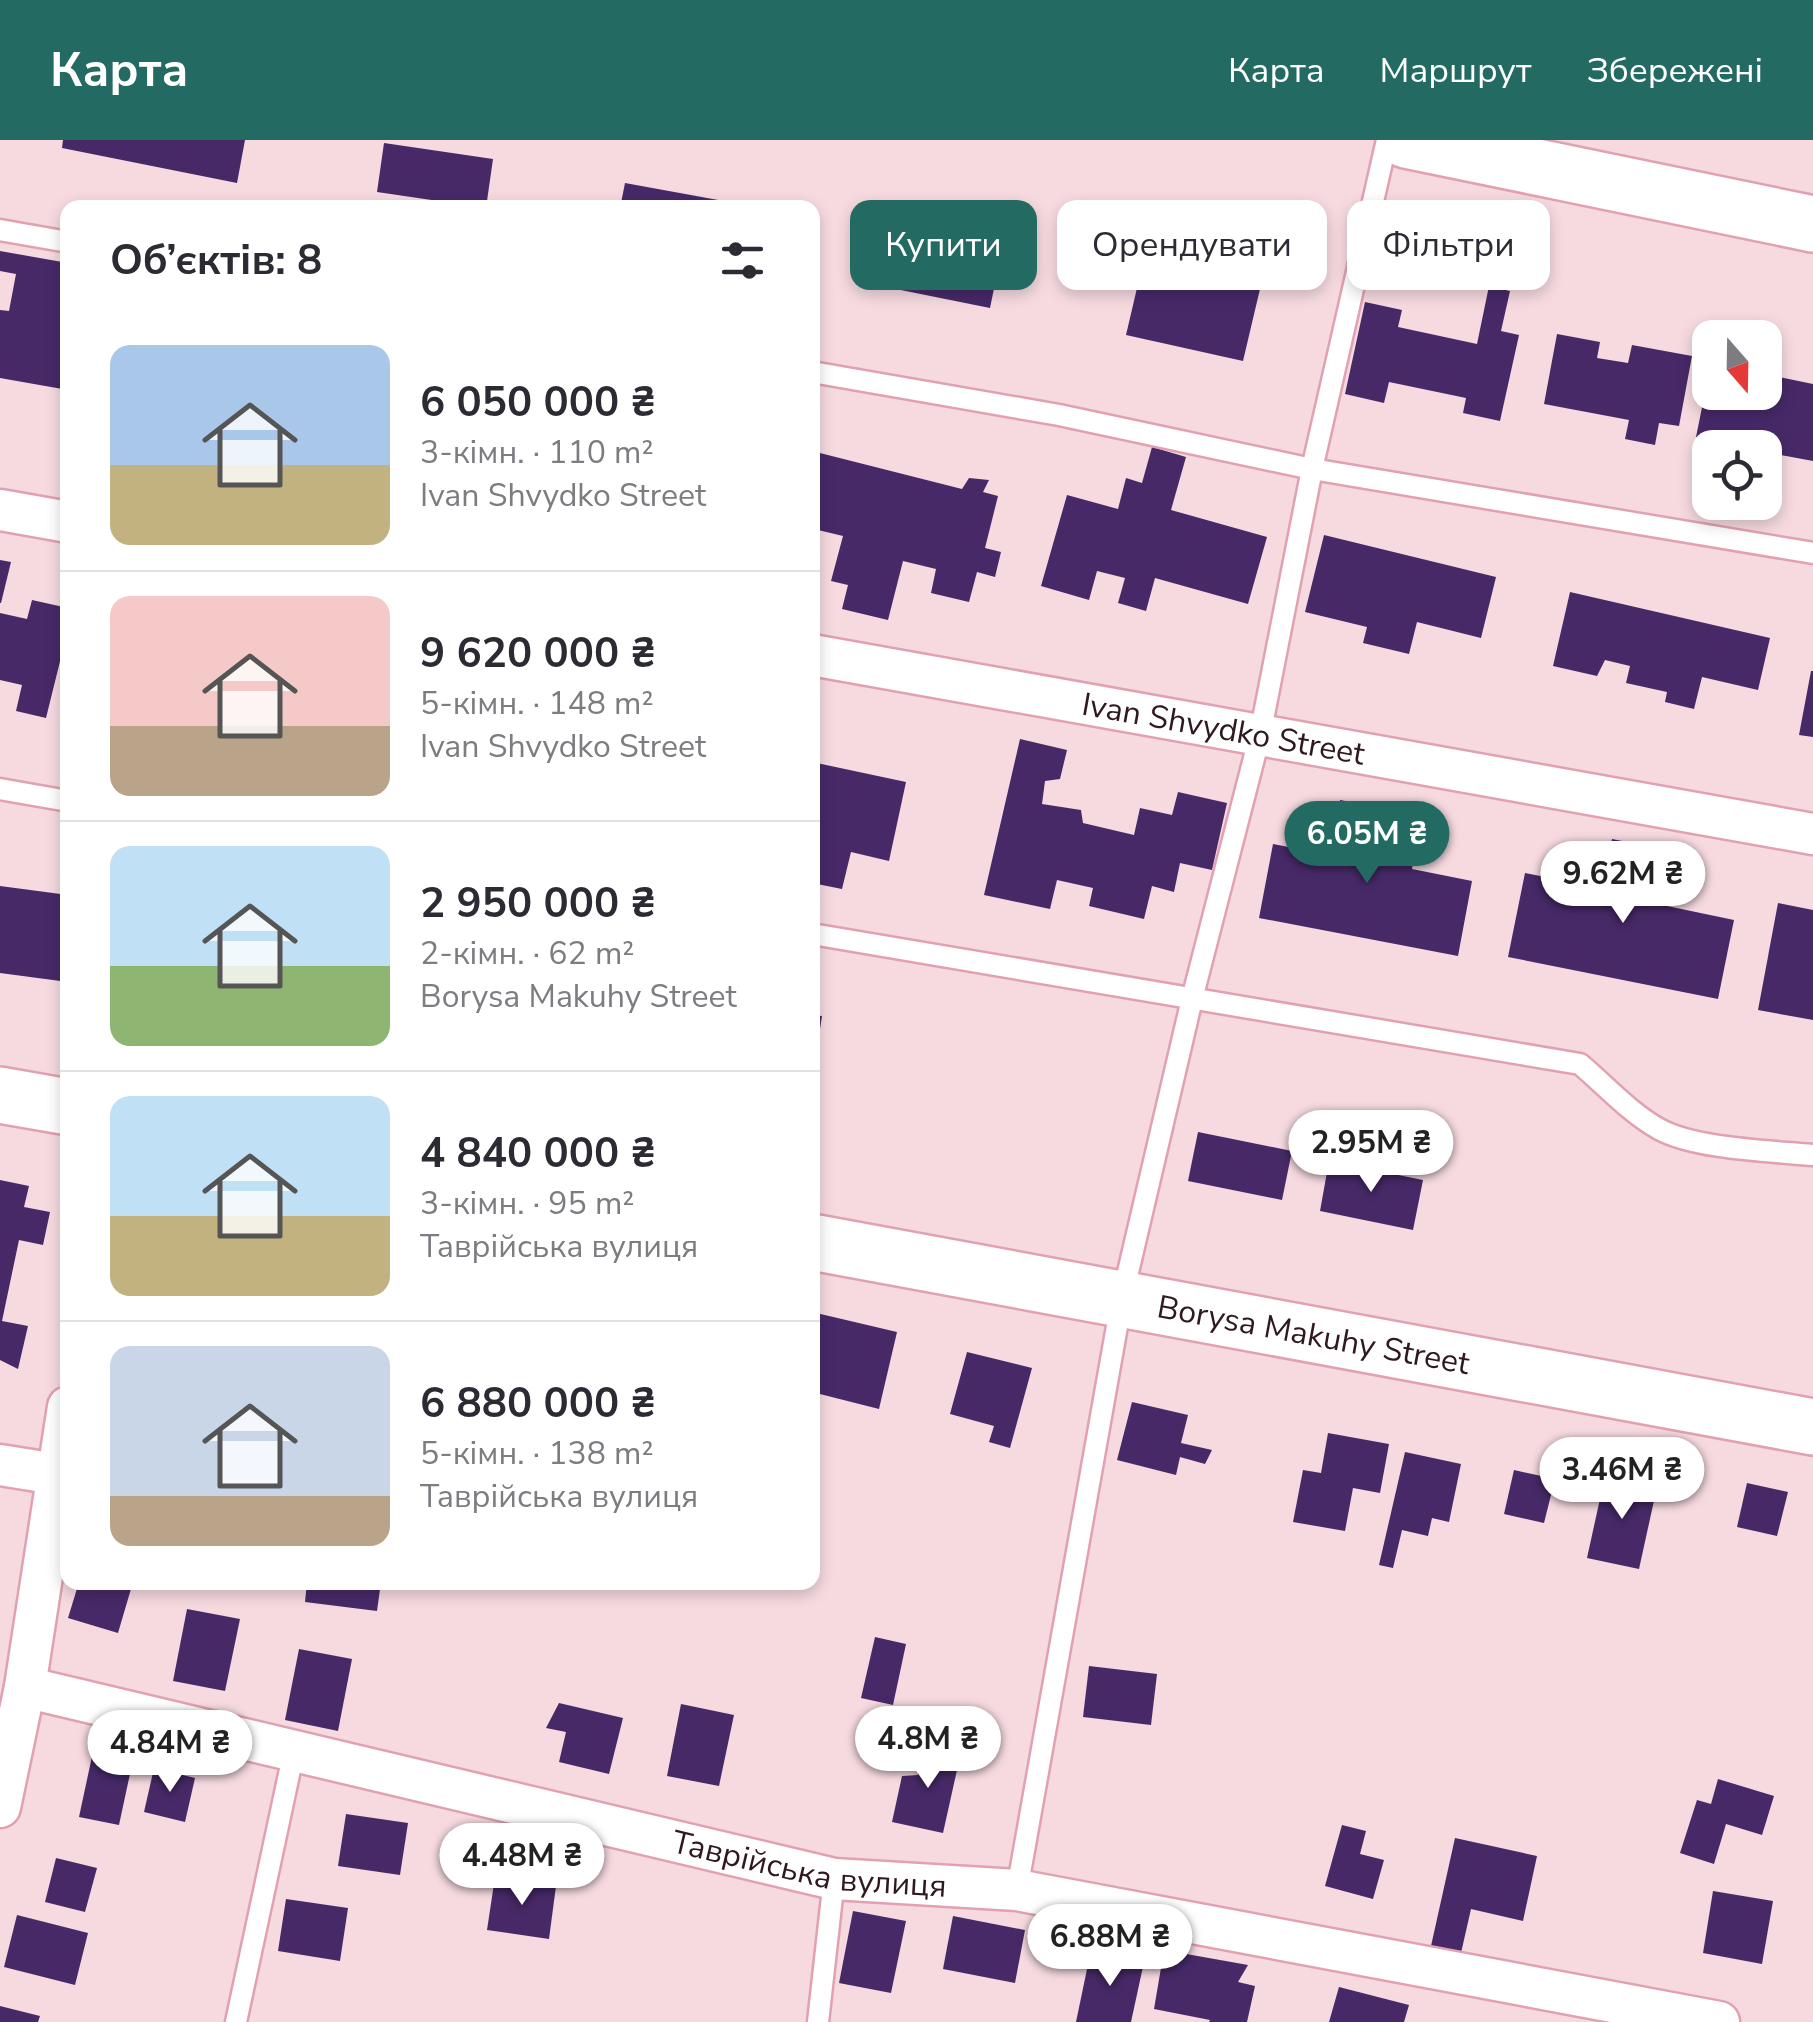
<!DOCTYPE html>
<html lang="uk">
<head>
<meta charset="utf-8">
<style>
	body { margin:0; font-family:"Nunito Sans",sans-serif; background:#f7f7f7; color:#2b2b33; height:100vh; display:flex; flex-direction:column; font-size:38px; white-space:nowrap }
	* { box-sizing:border-box; margin:0 }
	p { font-size:32px; color:#7c7c81 }
	.icon { flex:none; width:55px; height:55px; fill:none; stroke:currentColor; stroke-width:2; stroke-linecap:round; stroke-linejoin:round }
	.map { position:relative; flex:1; overflow:hidden }
	.sheet { position:absolute; left:60px; top:60px; width:760px; height:1390px; display:flex; flex-direction:column; background:#fff; border-radius:20px; box-shadow:0 5px 15px #0003 }
	.sheet>* { flex:none }
	.banner { position:absolute; left:850px; top:60px; width:812px; height:90px; display:flex; gap:20px }
	.needle { width:65px; rotate:160deg }
	.tools { position:absolute; left:1692px; top:180px; display:grid; gap:20px }
	.tools a { display:grid; place-items:center; width:90px; height:90px; border-radius:20px; background:#fff; box-shadow:0 5px 15px #0003; font-size:50px }
	.price { position:absolute; translate:-50% -85px; padding:0 22px; border-radius:35px; background:#fff; color:#222; font-size:32px; line-height:65px; filter:drop-shadow(0 2px 5px #0008) }
	.price::after { content:''; position:absolute; left:50%; top:60px; width:30px; height:22px; margin-left:-15px; background:inherit; clip-path:polygon(0 0,100% 0,50% 100%) }
	.price.active { background:#236b62; color:#fff }
	ul { padding:0; list-style:none }
	li { display:flex; align-items:center; gap:30px; height:250px; padding:0 50px }
	li+li { border-top:2px solid #e1e1e2 }
	li span { display:grid; place-items:center; flex:none; width:280px; height:200px; border-radius:20px; color:#555 }
	li>.icon { margin-inline-start:auto }
	span .icon { width:120px; height:120px; fill:#fffc; stroke-width:1 }
	li b { font-size:42px }
	h2 { display:flex; justify-content:space-between; align-items:center; height:120px; padding:0 50px; font-size:42px }
	.tag { padding:0 35px; border-radius:20px; background:#fff; box-shadow:0 5px 15px #0003; font-size:35px; line-height:90px }
	.tag.active { background:#236b62; color:#fff }
	header { display:flex; align-items:center; gap:60px; box-sizing:border-box; height:140px; padding:0 50px; background:#236b62; color:#fff }
	header strong { font-size:48px }
	nav { display:flex; gap:55px; margin-inline-start:auto; font-size:35px }
	.map>svg:first-child { display:block }
	.building { fill:#472968 }
	.lines { fill:none; stroke-linecap:round; stroke-linejoin:round }
	.lane-casing { stroke:#e2a1b0; stroke-width:25 }
	.street-casing { stroke:#e2a1b0; stroke-width:45 }
	.secondary-casing { stroke:#e2a1b0; stroke-width:60 }
	.lane { stroke:#fff; stroke-width:20 }
	.street { stroke:#fff; stroke-width:40 }
	.secondary { stroke:#fff; stroke-width:55 }
	.labels { text-anchor:middle; stroke-width:10; stroke-linejoin:round; paint-order:stroke }
	.street-label { font-size:32px; fill:#30181f; stroke:#faecef }
</style>
</head>
<body>
<header>
<strong>Карта</strong>
<nav><a>Карта</a><a>Маршрут</a><a>Збережені</a></nav>
</header>
<div class="map">
<svg width="1813" height="1882" viewBox="0 0 1813 1882">
	<rect width="100%" height="100%" fill="#f6dae0"/>
	<!-- building -->
	<g class="building">
		<polygon points="63,0 245,0 237,43 62,8"/>
		<polygon points="384,3 493,19 486,68 377,52"/>
		<polygon points="625,43 751,66 750,68 620,68"/>
		<polygon points="868,85 1023,112 1018,138 997,134 990,168 856,141"/>
		<polygon points="0,111 68,123 68,165 61,176 68,177 68,250 0,238 0,170 9,171 16,134 0,131"/>
		<polygon points="1117,116 1260,149 1243,221 1126,195 1137,148 1111,143"/>
		<polygon points="1489,146 1510,151 1501,191 1519,195 1500,281 1463,273 1466,258 1389,242 1384,263 1345,254 1365,162 1402,170 1398,187 1477,204"/>
		<polygon points="1557,194 1600,202 1597,218 1628,223 1632,205 1692,216 1679,286 1659,283 1655,305 1625,299 1629,280 1544,264"/>
		<polygon points="1765,234 1813,244 1813,321 1765,312 1765,308 1745,308 1696,297 1708,238 1710,252 1765,252"/>
		<polygon points="1152,307 1186,317 1171,370 1267,397 1248,464 1155,438 1146,471 1118,463 1125,438 1097,431 1089,460 1041,446 1067,355 1118,369 1126,338 1142,343"/>
		<polygon points="812,311 962,349 969,338 989,340 983,352 998,356 985,408 1001,412 995,437 977,432 969,462 931,453 936,429 903,421 888,480 842,469 848,445 831,441 843,396 818,390 812,406"/>
		<polygon points="1324,395 1496,437 1481,498 1417,482 1409,514 1363,503 1367,487 1305,472"/>
		<polygon points="0,420 11,422 1,463 0,463"/>
		<polygon points="1570,452 1770,498 1758,550 1702,537 1694,569 1665,562 1667,552 1626,543 1630,526 1605,520 1597,536 1553,526"/>
		<polygon points="32,460 68,468 68,489 46,578 16,571 22,545 0,540 0,473 27,479"/>
		<polygon points="1811,531 1813,531 1813,597 1799,595"/>
		<polygon points="1020,599 1067,610 1060,639 1045,641 1042,664 1081,670 1083,683 1134,695 1140,668 1172,675 1178,652 1227,663 1212,730 1180,723 1174,752 1152,746 1144,779 1089,766 1093,748 1057,740 1050,769 984,755"/>
		<polygon points="812,622 906,642 889,721 851,712 842,749 812,743 812,721 819,689 812,687"/>
		<polygon points="1340,660 1404,672 1398,699 1417,702 1412,729 1472,741 1458,816 1259,778 1273,704 1330,715"/>
		<polygon points="1612,699 1678,712 1667,766 1734,780 1718,859 1508,817 1525,733 1602,748"/>
		<polygon points="0,746 68,755 68,842 0,833"/>
		<polygon points="1778,763 1813,770 1813,880 1758,870"/>
		<polygon points="812,875 822,876 815,922 812,922"/>
		<polygon points="1198,992 1292,1011 1282,1060 1188,1041"/>
		<polygon points="1329,1021 1423,1040 1413,1090 1320,1071"/>
		<polygon points="0,1040 29,1046 24,1067 50,1072 43,1105 19,1100 2,1181 28,1186 18,1229 0,1220"/>
		<polygon points="812,1172 897,1192 879,1269 812,1252"/>
		<polygon points="967,1212 1032,1228 1010,1308 989,1302 994,1286 950,1274"/>
		<polygon points="1132,1262 1188,1275 1181,1303 1212,1310 1205,1324 1180,1317 1176,1335 1117,1320"/>
		<polygon points="1328,1293 1389,1304 1380,1353 1353,1348 1345,1391 1293,1382 1303,1330 1321,1333"/>
		<polygon points="1405,1312 1461,1324 1449,1382 1432,1378 1428,1396 1402,1390 1393,1428 1379,1425"/>
		<polygon points="1514,1330 1555,1339 1544,1383 1504,1374"/>
		<polygon points="1605,1336 1657,1347 1639,1429 1587,1418"/>
		<polygon points="1747,1343 1788,1352 1777,1396 1737,1387"/>
		<polygon points="79,1442 133,1442 118,1493 68,1478"/>
		<polygon points="307,1442 381,1442 377,1471 305,1462"/>
		<polygon points="187,1469 240,1479 225,1551 173,1541"/>
		<polygon points="875,1497 906,1504 893,1565 861,1558"/>
		<polygon points="299,1509 352,1519 338,1591 285,1580"/>
		<polygon points="1089,1526 1157,1534 1151,1585 1083,1577"/>
		<polygon points="559,1563 623,1578 609,1634 559,1622 566,1592 546,1588"/>
		<polygon points="681,1564 734,1575 719,1646 667,1636"/>
		<polygon points="97,1593 137,1601 119,1685 79,1677"/>
		<polygon points="925,1604 961,1612 943,1693 892,1682 902,1636 918,1635"/>
		<polygon points="154,1628 195,1638 185,1682 144,1672"/>
		<polygon points="1718,1639 1774,1656 1762,1695 1726,1684 1714,1724 1680,1713 1697,1660 1711,1664"/>
		<polygon points="346,1674 408,1683 400,1735 338,1726"/>
		<polygon points="1342,1685 1366,1691 1360,1714 1384,1720 1373,1759 1325,1746"/>
		<polygon points="1455,1698 1537,1716 1523,1781 1471,1769 1461,1813 1431,1806"/>
		<polygon points="56,1718 97,1728 85,1772 45,1762"/>
		<polygon points="495,1737 556,1746 549,1799 487,1790"/>
		<polygon points="1713,1751 1773,1761 1762,1824 1703,1813"/>
		<polygon points="286,1759 348,1768 340,1821 278,1811"/>
		<polygon points="853,1771 906,1781 891,1853 839,1843"/>
		<polygon points="17,1775 88,1793 75,1845 4,1827"/>
		<polygon points="953,1776 1025,1790 1015,1843 943,1829"/>
		<polygon points="1091,1810 1144,1822 1131,1882 1076,1882"/>
		<polygon points="1164,1810 1248,1825 1238,1842 1255,1846 1247,1882 1209,1882 1210,1880 1154,1869"/>
		<polygon points="1339,1847 1409,1865 1404,1882 1329,1882"/>
		<polygon points="0,1866 40,1876 38,1882 0,1882"/>
	</g>
	<g class="lines">
		<!-- lane casing -->
		<g class="lane-casing">
			<g id="lane">
				<polyline points="0,90 68,102"/>
				<polyline points="812,232 1059,275 1312,329 1813,413"/>
				<polyline points="0,649 68,661"/>
				<path d="M812,794L1580,924C1605,945 1630,973 1659,989C1695,1009 1771,1011 1813,1015"/>
				<polyline points="1017,1750 1122,1158 1192,859 1260,595 1312,329 1387,0"/>
				<polyline points="236,1882 294,1611"/>
				<polyline points="818,1882 834,1739"/>
			</g>
		</g>
		<!-- street casing -->
		<g class="street-casing">
			<g id="street">
				<polyline points="0,370 68,382"/>
				<path id="s1" d="M812,515L1813,694"/>
				<polyline points="0,1325 56,1334"/>
				<path id="s2" d="M25,1547L834,1739L1017,1750L1719,1882"/>
				<polyline points="0,1667 25,1547 68,1267"/>
			</g>
		</g>
		<!-- secondary casing -->
		<g class="secondary-casing">
			<g id="secondary">
				<polyline points="1406,0 1813,84"/>
				<polyline points="0,955 68,967"/>
				<path id="s3" d="M812,1102L1813,1287"/>
			</g>
		</g>
		<!-- lane -->
		<use href="#lane" class="lane"/>
		<!-- street -->
		<use href="#street" class="street"/>
		<!-- secondary -->
		<use href="#secondary" class="secondary"/>
	</g>
	<g class="labels">
		<!-- street labels -->
		<g class="street-label">
			<text dy="11" stroke="none"><textPath href="#s1" startOffset="418">Ivan Shvydko Street</textPath></text>
			<text dy="11" stroke="none"><textPath href="#s3" startOffset="510">Borysa Makuhy Street</textPath></text>
			<text dy="11" stroke="none"><textPath href="#s2" startOffset="805">Таврійська вулиця</textPath></text>
		</g>
	</g>
</svg>
<div class="tools">
<a><svg class="needle" viewBox="-14 -14 28 28"><path d="M0-13l5 13h-10z" fill="#e53935"/><path d="M0 13l5-13h-10z" fill="#7c7c81"/></svg></a>
<a><svg class="icon" aria-label="locate" viewBox="0 0 24 24"><circle cx="12" cy="12" r="6"/><path d="M12 2v4M12 18v4M2 12h4M18 12h4"/></svg></a>
</div>
<b class="price active" style="left:1367px;top:746px">6.05M ₴</b>
<b class="price" style="left:1623px;top:786px">9.62M ₴</b>
<b class="price" style="left:1371px;top:1055px">2.95M ₴</b>
<b class="price" style="left:1622px;top:1382px">3.46M ₴</b>
<b class="price" style="left:928px;top:1651px">4.8M ₴</b>
<b class="price" style="left:170px;top:1655px">4.84M ₴</b>
<b class="price" style="left:522px;top:1768px">4.48M ₴</b>
<b class="price" style="left:1110px;top:1849px">6.88M ₴</b>
<div class="banner">
<a class="tag active">Купити</a>
<a class="tag">Орендувати</a>
<a class="tag">Фільтри</a>
</div>
<section class="sheet">
<h2>Об’єктів: 8<svg class="icon" aria-label="filters" viewBox="0 0 24 24"><path d="M4 7h16M4 17h16"/><circle cx="9" cy="7" r="2"/><circle cx="15" cy="17" r="2"/></svg></h2>
<ul>
<li><span style="background:linear-gradient(#a9c7e8 60%,#c2b280 0)"><svg class="icon" aria-label="home" viewBox="0 0 24 24"><path d="M3 11l9-7 9 7M6 9v11h12V9"/></svg></span><div><b>6 050 000 ₴</b><p>3-кімн. · 110 m²</p><p>Ivan Shvydko Street</p></div></li>
<li><span style="background:linear-gradient(#f6c9c9 65%,#b9a48a 0)"><svg class="icon" aria-label="home" viewBox="0 0 24 24"><path d="M3 11l9-7 9 7M6 9v11h12V9"/></svg></span><div><b>9 620 000 ₴</b><p>5-кімн. · 148 m²</p><p>Ivan Shvydko Street</p></div></li>
<li><span style="background:linear-gradient(#bfe0f5 60%,#8fb573 0)"><svg class="icon" aria-label="home" viewBox="0 0 24 24"><path d="M3 11l9-7 9 7M6 9v11h12V9"/></svg></span><div><b>2 950 000 ₴</b><p>2-кімн. · 62 m²</p><p>Borysa Makuhy Street</p></div></li>
<li><span style="background:linear-gradient(#bfe0f5 60%,#c2b280 0)"><svg class="icon" aria-label="home" viewBox="0 0 24 24"><path d="M3 11l9-7 9 7M6 9v11h12V9"/></svg></span><div><b>4 840 000 ₴</b><p>3-кімн. · 95 m²</p><p>Таврійська вулиця</p></div></li>
<li><span style="background:linear-gradient(#c9d6e8 75%,#b9a48a 0)"><svg class="icon" aria-label="home" viewBox="0 0 24 24"><path d="M3 11l9-7 9 7M6 9v11h12V9"/></svg></span><div><b>6 880 000 ₴</b><p>5-кімн. · 138 m²</p><p>Таврійська вулиця</p></div></li>
</ul>
</section>
</div>
</body>
</html>
